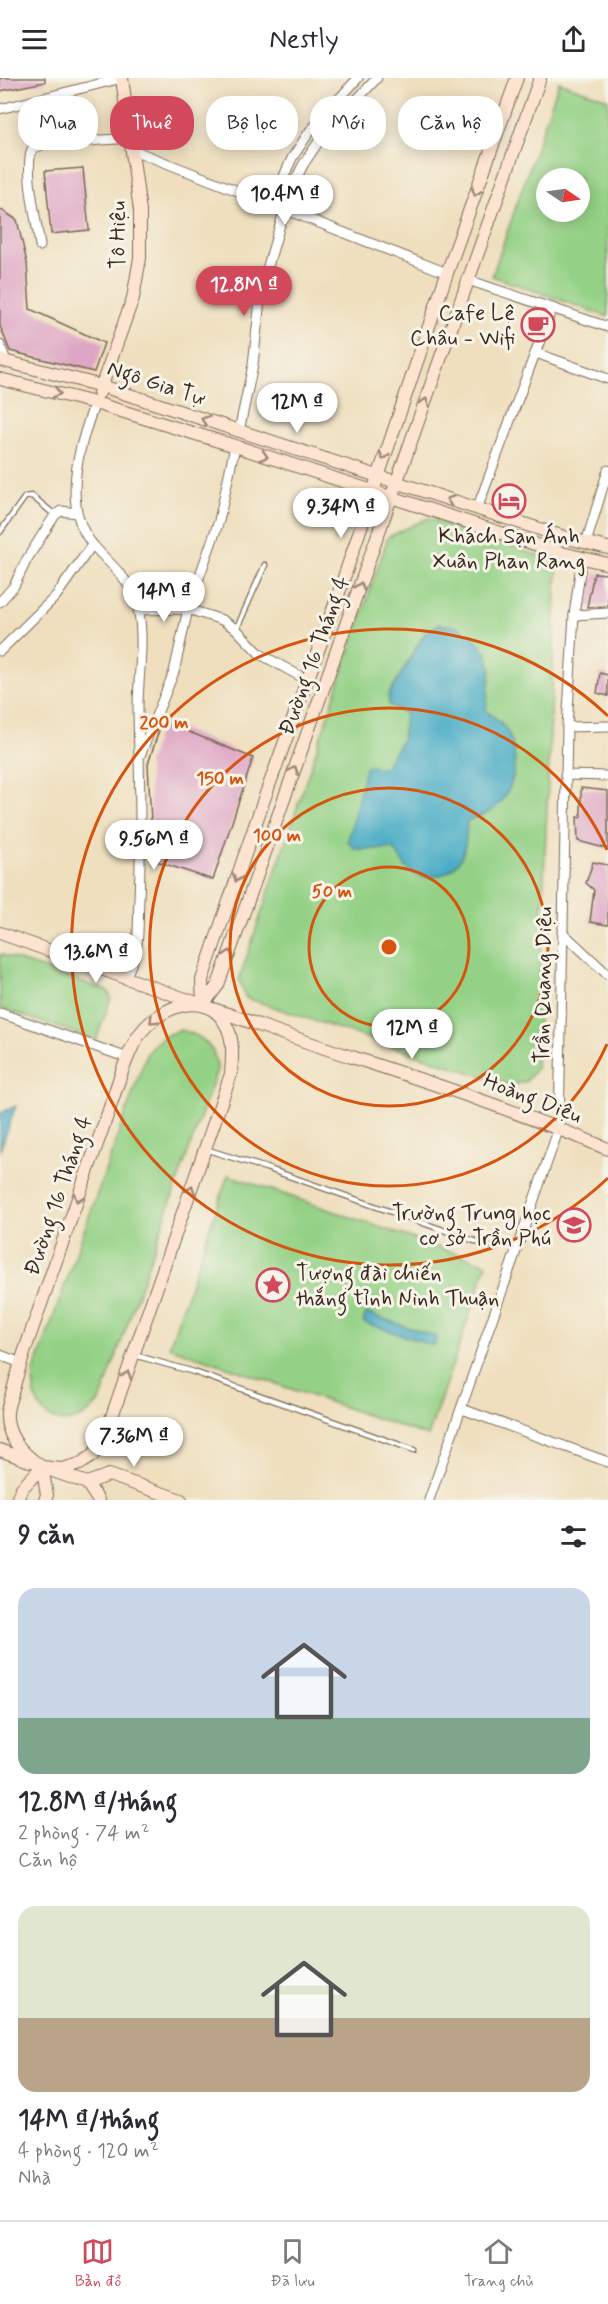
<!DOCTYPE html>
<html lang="vi">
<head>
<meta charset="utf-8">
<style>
	body { margin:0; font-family:Mynerve,sans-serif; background:#f2f2f3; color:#2b2b33; height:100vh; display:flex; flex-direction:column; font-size:22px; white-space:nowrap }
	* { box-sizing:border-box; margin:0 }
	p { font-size:20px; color:#7c7c81 }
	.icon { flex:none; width:33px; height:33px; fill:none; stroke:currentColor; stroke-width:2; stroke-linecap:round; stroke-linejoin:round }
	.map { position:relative; height:1422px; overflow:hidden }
	.drawer { display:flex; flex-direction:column; background:#fff; flex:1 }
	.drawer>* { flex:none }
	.hud { position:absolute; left:18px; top:18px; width:573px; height:54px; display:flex; gap:12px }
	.needle { width:39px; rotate:103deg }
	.buttons { position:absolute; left:536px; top:90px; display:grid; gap:12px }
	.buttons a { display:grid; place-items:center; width:54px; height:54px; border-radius:50%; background:#fff; box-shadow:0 3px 15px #0003; font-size:30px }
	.price { position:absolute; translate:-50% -51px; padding:0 14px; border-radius:21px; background:#fff; color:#222; font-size:20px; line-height:39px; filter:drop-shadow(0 2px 3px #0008) }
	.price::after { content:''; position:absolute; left:50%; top:36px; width:18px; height:14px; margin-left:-9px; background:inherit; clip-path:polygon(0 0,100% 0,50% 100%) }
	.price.active { background:#d1495b; color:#fff }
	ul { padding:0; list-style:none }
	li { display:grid; align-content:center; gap:12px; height:318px; padding:0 18px }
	li span { display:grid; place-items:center; height:186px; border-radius:18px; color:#555 }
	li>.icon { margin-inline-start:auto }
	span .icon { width:108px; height:108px; fill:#fffc; stroke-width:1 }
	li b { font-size:26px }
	h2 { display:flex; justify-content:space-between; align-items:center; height:72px; padding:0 18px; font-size:26px }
	.chip { padding:0 21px; border-radius:24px; background:#fff; box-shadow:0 3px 15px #0003; font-size:21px; line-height:54px }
	.chip.active { background:#d1495b; color:#fff }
	header { display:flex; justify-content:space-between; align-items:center; height:78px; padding:0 18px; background:#fff; font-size:27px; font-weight:600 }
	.tab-bar { display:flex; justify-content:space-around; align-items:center; height:84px; border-top:2px solid #e1e1e2; background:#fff; font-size:16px; color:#7c7c81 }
	.tab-bar a { display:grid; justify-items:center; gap:3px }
	.tab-bar .active { color:#d1495b }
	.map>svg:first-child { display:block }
	.green { fill:#94d186; stroke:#687e52; stroke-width:1.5; fill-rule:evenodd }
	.water { fill:#44aac4; stroke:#406a71; stroke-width:1.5 }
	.building { fill:#dea6c4 }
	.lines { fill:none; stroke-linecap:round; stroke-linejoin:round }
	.lane-casing { stroke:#7a6956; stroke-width:7 }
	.street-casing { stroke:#7a6956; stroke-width:11 }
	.secondary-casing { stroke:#7a6956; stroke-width:14 }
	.lane { stroke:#fff; stroke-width:4.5 }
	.street { stroke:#fff; stroke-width:9 }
	.secondary { stroke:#fde4d0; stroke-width:12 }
	.oneway { stroke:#9c8777 }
	.ring { fill:none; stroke:#d7540e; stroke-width:3 }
	.labels { text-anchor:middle; stroke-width:6; stroke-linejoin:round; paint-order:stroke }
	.street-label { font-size:22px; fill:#3b2a1e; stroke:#f7f3e8 }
	.poi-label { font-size:22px; fill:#3b2a1e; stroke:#f7f3e8; text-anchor:end }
	.centre { fill:#d7540e; stroke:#f7f3e8; stroke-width:3 }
	.ring-label { font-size:18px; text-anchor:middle; font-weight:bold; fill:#d7540e; stroke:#f7f3e8; stroke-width:6; stroke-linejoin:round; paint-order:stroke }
</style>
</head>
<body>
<header><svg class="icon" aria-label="menu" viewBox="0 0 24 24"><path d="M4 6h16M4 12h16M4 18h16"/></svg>Nestly<svg class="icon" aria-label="share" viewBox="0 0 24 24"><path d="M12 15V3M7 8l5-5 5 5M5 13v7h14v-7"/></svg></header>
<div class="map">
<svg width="608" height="1422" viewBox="0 0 608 1422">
	<rect width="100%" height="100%" fill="#f7f3e8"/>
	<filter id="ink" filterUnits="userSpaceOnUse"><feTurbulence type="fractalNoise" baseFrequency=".0167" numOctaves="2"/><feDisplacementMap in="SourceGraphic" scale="12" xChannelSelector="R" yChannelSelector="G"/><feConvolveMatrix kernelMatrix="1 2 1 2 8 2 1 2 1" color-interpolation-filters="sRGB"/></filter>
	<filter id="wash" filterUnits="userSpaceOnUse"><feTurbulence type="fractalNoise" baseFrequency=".008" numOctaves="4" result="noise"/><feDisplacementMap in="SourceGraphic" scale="24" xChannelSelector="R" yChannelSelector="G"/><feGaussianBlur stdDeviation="1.35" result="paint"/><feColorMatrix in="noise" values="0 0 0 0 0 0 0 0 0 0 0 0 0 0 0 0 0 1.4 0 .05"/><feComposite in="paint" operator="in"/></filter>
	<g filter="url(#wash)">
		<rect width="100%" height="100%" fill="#efdfbe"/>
		<!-- green -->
		<g class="green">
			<path d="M559,4L608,21V239L492,198ZM546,100H579V134H546Z"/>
			<polygon points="428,440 551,482 557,493 536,991 526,1003 511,1008 246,920 239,902 388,459"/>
			<polygon points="0,876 108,913 111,920 96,962 0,930"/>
			<path d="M181,952C202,957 217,970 217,992L101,1321C72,1362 28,1344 34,1294L147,975C157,962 165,956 181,952Z"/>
			<polygon points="228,1097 487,1186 428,1358 169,1269"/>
		</g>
		<!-- water -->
		<g class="water">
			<path d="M439,546L458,549L476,561L487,576L491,591L486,632C491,637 499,642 503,647C523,673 517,717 489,734C482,738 474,740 467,743C466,752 467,763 464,772C458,795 431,806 411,794C404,789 399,778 394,771H355L348,763L366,687L384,690L402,662L405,635L389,627L388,618L424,556Z"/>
			<polygon points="16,1028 0,1073 0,1035"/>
			<polygon points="366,1235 437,1259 434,1268 363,1244"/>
		</g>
		<g id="blocks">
			<!-- building -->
			<g class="building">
				<polygon points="0,0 45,0 45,4 0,13"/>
				<polygon points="83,90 89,152 51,156 45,93"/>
				<polygon points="0,131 17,142 27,185 30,231 104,265 94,294 10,273 0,248"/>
				<polygon points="594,495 608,496 608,528 587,529"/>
				<polygon points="600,595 608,597 608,618 597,615"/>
				<polygon points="162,643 253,680 213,802 153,782 148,686"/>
				<polygon points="581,710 608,713 608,771 578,763 577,739 581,740"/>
				<polygon points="593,784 608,787 608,847 590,844 594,812 586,805"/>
			</g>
		</g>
	</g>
	<g filter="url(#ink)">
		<use href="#blocks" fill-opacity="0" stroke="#7a6956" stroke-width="1.5"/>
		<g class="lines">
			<!-- lane casing -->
			<g class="lane-casing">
				<g id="lane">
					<polyline points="0,454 25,419 32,418 55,437"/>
					<polyline points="237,550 265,487"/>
					<polyline points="205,1071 266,1090 489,1168"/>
					<polyline points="134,1277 194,1294 414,1372"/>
				</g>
			</g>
			<!-- street casing -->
			<g class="street-casing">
				<g id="street">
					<polyline points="0,31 122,0"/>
					<polyline points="133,72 447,195"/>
					<polyline points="271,127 292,80 310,53 358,0"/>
					<path d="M40,168C37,145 24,92 32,71L44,66L132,60"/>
					<polyline points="468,202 608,249"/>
					<polyline points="0,267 6,283"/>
					<polyline points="536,275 608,301"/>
					<path d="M95,325C79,367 60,430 94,468C111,488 132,502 138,530C145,562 138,598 138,630C139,694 142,757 139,821C138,836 139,852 137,867C136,878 129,890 125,901"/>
					<polyline points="239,353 253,287 261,212 284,133 293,107 303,87 321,60 377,0"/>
					<polyline points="477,431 552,230"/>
					<polyline points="586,465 608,392"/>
					<polyline points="0,524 14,508 27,481 55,437 61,433 77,435"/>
					<polyline points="139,532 188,531 222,542 236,551 260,576 307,602"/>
					<polyline points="574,537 608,535"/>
					<polyline points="0,573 56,518 92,467"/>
					<polyline points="567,649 608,648"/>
					<polyline points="141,675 174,594 188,531 219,443 235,368"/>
					<polyline points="565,697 608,698"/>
					<polyline points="562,854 608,897"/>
					<polyline points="0,935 128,980"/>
					<polyline points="0,1277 21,1285"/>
					<polyline points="462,1331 608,1384"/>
					<polyline points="429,1422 559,1050 567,649 574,537 582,480"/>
				</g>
			</g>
			<!-- secondary casing -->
			<g class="secondary-casing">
				<g id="secondary">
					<polyline points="0,282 102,308 567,460 608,470"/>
					<polyline points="0,301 95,325 235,368 562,475 608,486"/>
					<polyline points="99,315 133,220 140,180 140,133 122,0"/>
					<polyline points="0,855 194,924"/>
					<polyline points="203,927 218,907 540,0"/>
					<polyline points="203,927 202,902 263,724 335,526 447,195 517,0"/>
					<path d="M213,931C260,947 307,965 355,980C441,1008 525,1036 608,1071"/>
					<polyline points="0,1372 29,1383"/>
					<path d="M42,1389L62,1391L80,1386L92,1378L103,1364L231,996C232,981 234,965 228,951C209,907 156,929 137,960C124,982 117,1009 109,1032C89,1088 70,1144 50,1200C38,1236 24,1271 14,1308C12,1316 8,1326 7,1334C5,1359 24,1377 42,1389L47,1417L45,1422"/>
					<polyline points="53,1393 87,1405 98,1422"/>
					<polyline points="87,1405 109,1397 181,1422"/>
					<polyline points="17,1422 22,1410 42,1389"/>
				</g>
			</g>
			<!-- lane -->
			<use href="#lane" class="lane"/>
			<!-- street -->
			<use href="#street" class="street"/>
			<!-- secondary -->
			<use href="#secondary" class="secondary"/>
		</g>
		<!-- one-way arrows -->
		<defs><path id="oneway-chevron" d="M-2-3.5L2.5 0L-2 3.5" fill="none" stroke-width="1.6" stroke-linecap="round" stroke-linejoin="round" transform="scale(1.5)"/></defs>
		<g class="oneway">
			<use href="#oneway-chevron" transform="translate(476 114) rotate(110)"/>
			<use href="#oneway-chevron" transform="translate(57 315) rotate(15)"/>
			<use href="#oneway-chevron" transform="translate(425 324) rotate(-70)"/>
			<use href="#oneway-chevron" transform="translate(205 342) rotate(-162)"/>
			<use href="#oneway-chevron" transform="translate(264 378) rotate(18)"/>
			<use href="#oneway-chevron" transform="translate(384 378) rotate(109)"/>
			<use href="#oneway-chevron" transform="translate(450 422) rotate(-162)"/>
			<use href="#oneway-chevron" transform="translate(360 508) rotate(-71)"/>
			<use href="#oneway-chevron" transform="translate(294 692) rotate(-70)"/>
			<use href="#oneway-chevron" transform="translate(237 800) rotate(109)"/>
			<use href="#oneway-chevron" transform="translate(229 876) rotate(-71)"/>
			<use href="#oneway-chevron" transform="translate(153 942) rotate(136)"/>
			<use href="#oneway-chevron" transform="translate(191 1112) rotate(-71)"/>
			<use href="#oneway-chevron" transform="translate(78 1120) rotate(109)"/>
			<use href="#oneway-chevron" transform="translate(127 1297) rotate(-71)"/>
		</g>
	</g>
	<!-- distance rings -->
	<g class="ring">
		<circle cx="389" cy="869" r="80"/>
		<circle cx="389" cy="869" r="159"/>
		<path d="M607 966A239 239 0 1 1 607 772"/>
		<path d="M608 1100A318 318 0 1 1 608 638"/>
	</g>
	<!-- icons -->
	<defs>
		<g id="cafe-ring" transform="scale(1.725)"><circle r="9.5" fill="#f7f3e8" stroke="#d1495b" stroke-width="1.5"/><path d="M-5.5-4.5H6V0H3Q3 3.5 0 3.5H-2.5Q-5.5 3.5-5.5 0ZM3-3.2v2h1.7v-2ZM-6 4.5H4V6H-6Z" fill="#d1495b"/></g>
		<g id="hotel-ring" transform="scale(1.725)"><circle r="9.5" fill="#f7f3e8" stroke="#d1495b" stroke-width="1.5"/><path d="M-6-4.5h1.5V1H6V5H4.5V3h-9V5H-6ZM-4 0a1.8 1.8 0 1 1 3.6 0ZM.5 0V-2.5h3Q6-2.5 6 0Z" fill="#d1495b"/></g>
		<g id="school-ring" transform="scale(1.725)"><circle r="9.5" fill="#f7f3e8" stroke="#d1495b" stroke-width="1.5"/><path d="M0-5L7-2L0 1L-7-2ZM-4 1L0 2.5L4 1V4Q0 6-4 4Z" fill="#d1495b"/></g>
		<g id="sight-ring" transform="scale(1.725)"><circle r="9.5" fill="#f7f3e8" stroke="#d1495b" stroke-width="1.5"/><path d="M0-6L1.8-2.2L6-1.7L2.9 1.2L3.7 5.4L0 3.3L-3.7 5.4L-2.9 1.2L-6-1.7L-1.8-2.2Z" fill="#d1495b"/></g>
	</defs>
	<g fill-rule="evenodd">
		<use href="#cafe-ring" x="538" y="247"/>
		<use href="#hotel-ring" x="509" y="423"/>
		<use href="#school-ring" x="574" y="1147"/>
		<use href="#sight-ring" x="273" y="1207"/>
	</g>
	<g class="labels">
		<!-- street labels -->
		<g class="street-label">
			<text transform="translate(117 157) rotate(-90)" y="8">Tô Hiệu</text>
			<text transform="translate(157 304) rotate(18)" y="8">Ngô Gia Tự</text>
			<text transform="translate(313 577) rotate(-70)" y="8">Đường 16 Tháng 4</text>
			<text transform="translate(542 907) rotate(-89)" y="8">Trần Quang Diệu</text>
			<text transform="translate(533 1019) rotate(21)" y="8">Hoàng Diệu</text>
			<text transform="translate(57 1117) rotate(-71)" y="8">Đường 16 Tháng 4</text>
		</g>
		<!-- poi labels -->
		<g class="poi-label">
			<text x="515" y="242">Cafe Lệ<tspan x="515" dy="25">Châu - Wifi</tspan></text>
			<text x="509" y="465" text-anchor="middle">Khách Sạn Ánh<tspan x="509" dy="25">Xuân Phan Rang</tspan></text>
			<text x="551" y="1142">Trường Trung học<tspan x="551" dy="25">cơ sở Trần Phú</tspan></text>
			<text x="296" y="1202" text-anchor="start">Tượng đài chiến<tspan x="296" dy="25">thắng tỉnh Ninh Thuận</tspan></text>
		</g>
	</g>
	<circle cx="389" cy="869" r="9" class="centre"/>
	<g class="ring-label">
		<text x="164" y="650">200 m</text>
		<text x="220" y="706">150 m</text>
		<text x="277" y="763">100 m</text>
		<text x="332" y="819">50 m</text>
	</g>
</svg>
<div class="buttons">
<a><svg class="needle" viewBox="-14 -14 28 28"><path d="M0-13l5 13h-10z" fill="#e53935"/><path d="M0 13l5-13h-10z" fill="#7c7c81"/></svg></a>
</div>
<b class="price" style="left:285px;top:148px">10.4M ₫</b>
<b class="price active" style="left:244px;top:239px">12.8M ₫</b>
<b class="price" style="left:297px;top:356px">12M ₫</b>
<b class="price" style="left:341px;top:461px">9.34M ₫</b>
<b class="price" style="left:164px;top:545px">14M ₫</b>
<b class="price" style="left:154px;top:793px">9.56M ₫</b>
<b class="price" style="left:96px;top:906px">13.6M ₫</b>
<b class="price" style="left:412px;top:982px">12M ₫</b>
<b class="price" style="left:134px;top:1390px">7.36M ₫</b>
<div class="hud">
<a class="chip">Mua</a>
<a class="chip active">Thuê</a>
<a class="chip">Bộ lọc</a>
<a class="chip">Mới</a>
<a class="chip">Căn hộ</a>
</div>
</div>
<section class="drawer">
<h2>9 căn<svg class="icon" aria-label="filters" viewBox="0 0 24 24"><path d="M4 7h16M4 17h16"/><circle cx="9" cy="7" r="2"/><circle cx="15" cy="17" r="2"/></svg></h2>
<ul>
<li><span style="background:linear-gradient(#c9d6e8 70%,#7fa58c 0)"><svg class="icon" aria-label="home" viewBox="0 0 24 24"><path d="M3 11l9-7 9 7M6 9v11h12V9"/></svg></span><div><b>12.8M ₫/tháng</b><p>2 phòng · 74 m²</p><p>Căn hộ</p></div></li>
<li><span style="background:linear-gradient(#dfe7d0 60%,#b9a48a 0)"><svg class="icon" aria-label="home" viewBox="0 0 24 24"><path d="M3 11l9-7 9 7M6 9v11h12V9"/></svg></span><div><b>14M ₫/tháng</b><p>4 phòng · 120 m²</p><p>Nhà</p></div></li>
</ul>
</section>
<nav class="tab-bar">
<a class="active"><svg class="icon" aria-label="map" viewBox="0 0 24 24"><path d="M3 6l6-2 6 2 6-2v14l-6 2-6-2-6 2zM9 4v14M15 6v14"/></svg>Bản đồ</a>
<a><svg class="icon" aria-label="saved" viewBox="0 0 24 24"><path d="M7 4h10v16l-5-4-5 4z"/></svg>Đã lưu</a>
<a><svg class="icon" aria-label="home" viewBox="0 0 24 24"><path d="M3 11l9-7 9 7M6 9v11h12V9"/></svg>Trang chủ</a>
</nav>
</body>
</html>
